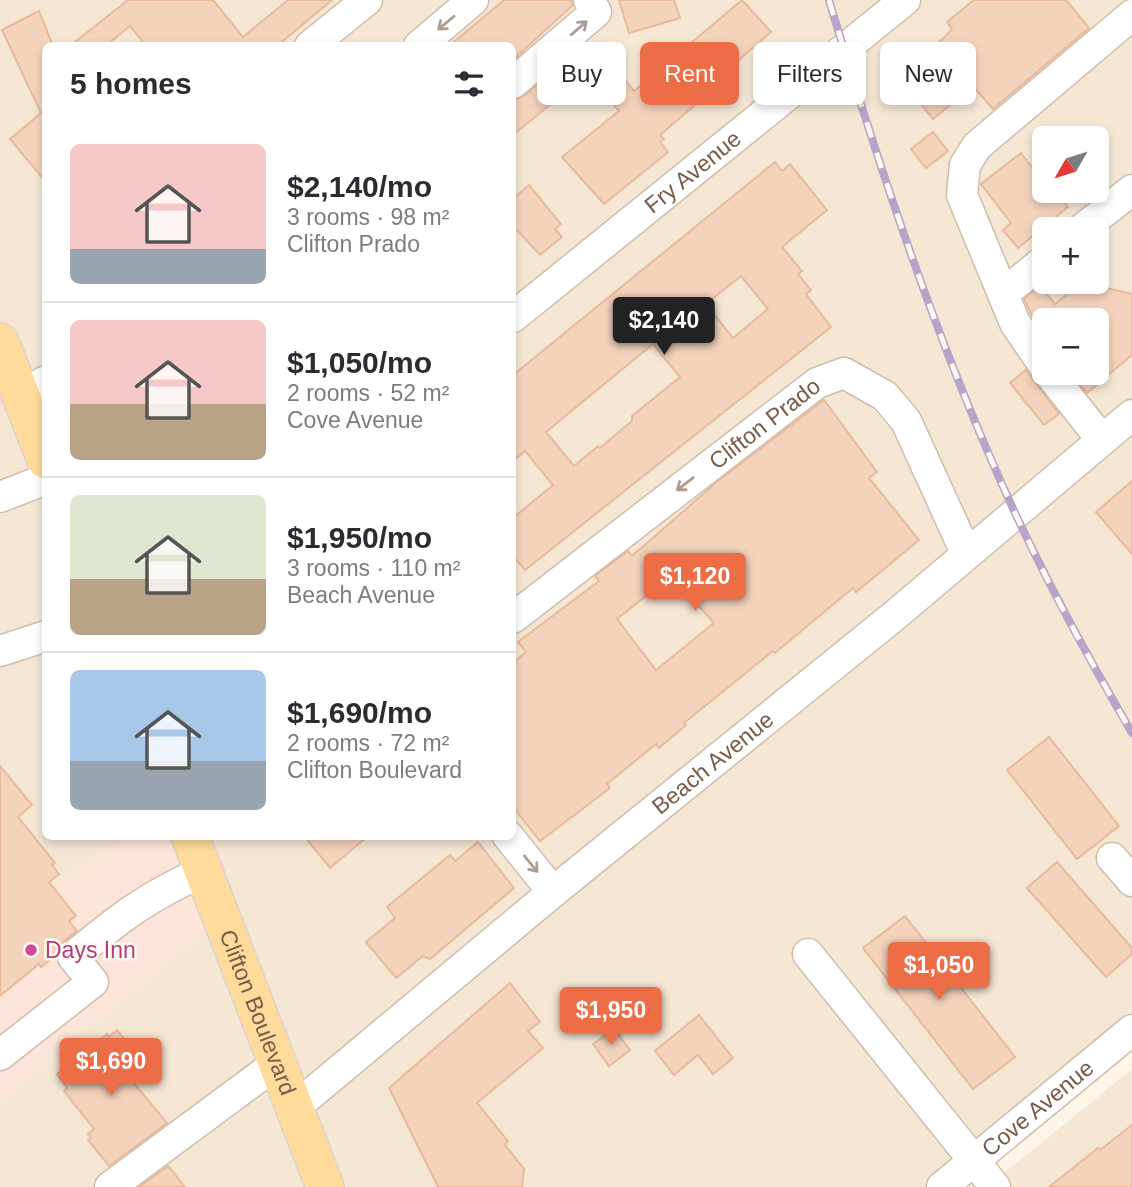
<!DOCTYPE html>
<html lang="en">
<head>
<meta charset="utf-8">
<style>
	body { margin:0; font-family:Arial,sans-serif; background:#f2f2f3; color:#2b2b33; height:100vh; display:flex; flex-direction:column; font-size:26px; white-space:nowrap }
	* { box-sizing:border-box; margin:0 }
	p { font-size:23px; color:#7c7c81 }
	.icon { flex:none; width:38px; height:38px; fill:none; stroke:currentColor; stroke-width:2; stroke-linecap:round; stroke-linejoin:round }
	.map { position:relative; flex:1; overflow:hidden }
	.panel { position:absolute; left:42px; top:42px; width:474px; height:798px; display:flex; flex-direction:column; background:#fff; border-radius:10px; box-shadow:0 4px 10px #0003 }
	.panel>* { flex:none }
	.top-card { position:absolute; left:537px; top:42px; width:488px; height:63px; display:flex; gap:14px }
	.needle { width:46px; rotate:231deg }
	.tools { position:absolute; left:1032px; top:126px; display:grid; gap:14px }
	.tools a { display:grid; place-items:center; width:77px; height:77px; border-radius:10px; background:#fff; box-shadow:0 4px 10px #0003; font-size:35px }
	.price { position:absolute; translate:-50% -60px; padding:0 16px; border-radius:7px; background:#ed6d46; color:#fff; font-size:23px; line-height:46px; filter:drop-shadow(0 2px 4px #0008) }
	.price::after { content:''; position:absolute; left:50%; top:42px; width:21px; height:16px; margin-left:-10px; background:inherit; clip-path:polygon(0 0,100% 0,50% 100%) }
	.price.on { background:#222; color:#fff }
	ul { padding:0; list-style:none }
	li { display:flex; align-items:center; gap:21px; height:175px; padding:0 28px }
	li+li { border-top:2px solid #e1e1e2 }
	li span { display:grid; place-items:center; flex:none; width:196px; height:140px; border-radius:10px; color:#555 }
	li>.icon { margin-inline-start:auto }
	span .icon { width:84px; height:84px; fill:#fffc; stroke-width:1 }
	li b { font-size:30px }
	h2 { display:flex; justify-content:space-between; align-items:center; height:84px; padding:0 28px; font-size:30px }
	.pill { padding:0 24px; border-radius:10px; background:#fff; box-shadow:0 4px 10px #0003; font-size:24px; line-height:63px }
	.pill.on { background:#ed6d46; color:#fff }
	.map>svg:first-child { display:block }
	.residential { fill:#f6e7d5; fill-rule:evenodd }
	.commercial { fill:#fee5da }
	.building { fill:#f4d3bd; stroke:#e8ba9c; stroke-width:2; fill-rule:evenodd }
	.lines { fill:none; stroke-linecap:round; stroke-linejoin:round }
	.minor-casing { stroke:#d0bcab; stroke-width:33 }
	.major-casing { stroke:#dcd4d0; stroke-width:40 }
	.minor { stroke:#fff; stroke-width:30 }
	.major { stroke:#ffdb9c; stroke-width:37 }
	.rail-casing { stroke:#b8a4c9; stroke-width:8 }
	.rail { stroke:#fff9ee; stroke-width:5; stroke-dasharray:16; stroke-linecap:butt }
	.oneway { stroke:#af9d92 }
	.hotel-dot { fill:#d1479c; stroke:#fff9ee; stroke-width:2.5 }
	.labels { text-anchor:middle; stroke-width:5; stroke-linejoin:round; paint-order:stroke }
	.street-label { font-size:23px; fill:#795b49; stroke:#fff9ee }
	.hotel-label { font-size:23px; fill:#b23c85; stroke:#fff9ee; text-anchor:start }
</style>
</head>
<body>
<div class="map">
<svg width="1132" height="1187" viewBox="0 0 1132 1187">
	<rect width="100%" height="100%" fill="#fdf5e7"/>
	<!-- residential -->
	<g class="residential">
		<path d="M0,0H1132V1030L942,1187H0V1100L220,917L190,837L513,836V46H46V836L120,837L0,933ZM1045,138H1097V191H1045ZM1045,229H1097V282H1045ZM1045,320H1097V373H1045Z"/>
		<polygon points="1132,1069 1132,1187 987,1187"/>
	</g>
	<!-- commercial -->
	<polygon class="commercial" points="120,837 190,837 220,917 0,1100 0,933"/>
	<!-- building -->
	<g class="building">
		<polygon points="128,0 213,0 243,37 288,0 332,0 277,46 146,46 130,26 106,46 70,46"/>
		<polygon points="504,0 572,0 573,5 513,60 513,46 449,46"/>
		<polygon points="619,0 674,0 680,18 629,33"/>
		<polygon points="742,0 771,32 725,72 729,76 660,135 664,139 660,142 668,152 604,204 562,157 619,111 588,74 607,58 634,91"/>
		<polygon points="974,0 1066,0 1089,28 993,109 973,86 933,119 891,67 907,54 914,62 946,36 952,29 947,22"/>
		<polygon points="39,11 53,46 46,46 46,182 10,139 41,113 2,30"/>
		<polygon points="575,53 590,72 513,135 513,100 524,96"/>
		<polygon points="933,132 948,151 926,168 911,149"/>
		<polygon points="1021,153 1045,184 1045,191 1055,191 1068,207 1018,248 1003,230 1011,223 981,184"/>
		<path d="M775,162L782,171L790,164L827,210L782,247L802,271L798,274L811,290L806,294L831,327L525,570L513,556V518L553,485L525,451L513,461V375ZM741,276L768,309L733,338L706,304ZM653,344L680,377L632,416V421L600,448L598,446L574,466L546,432Z"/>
		<polygon points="529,185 561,224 555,229 562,237 540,255 513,226 513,199"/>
		<polygon points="1082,282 1132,294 1132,355 1087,393 1071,373 1097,373 1097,320 1034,320 1024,299 1040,286 1055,304"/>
		<polygon points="1026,370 1059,414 1044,425 1010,383"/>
		<path d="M824,400L877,472L869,478L919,540L856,592L853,588L775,653L773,651L684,723L686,725L659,748L656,744L607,784L610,788L540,841L513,807V663L526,652L518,642L599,581L595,576L628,551L632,556L718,481ZM665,581L670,587L677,581L714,623L656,670L617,619Z"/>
		<polygon points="1132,481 1132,554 1096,512"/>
		<polygon points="1049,737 1119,826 1077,859 1007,770"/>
		<polygon points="0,766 32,805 18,817 55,863 52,865 59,874 49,882 76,916 69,921 77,931 61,944 56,955 41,967 39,964 0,996"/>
		<polygon points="304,836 368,836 330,868"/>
		<polygon points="478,842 514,888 430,959 423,956 396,978 366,942 395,918 387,907 450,855 455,861"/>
		<polygon points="1057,862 1132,948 1132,954 1106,977 1027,888"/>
		<polygon points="905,916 1015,1057 973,1089 863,948"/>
		<polygon points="510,983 540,1022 528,1031 543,1048 477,1103 508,1141 505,1145 524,1169 522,1187 438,1187 389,1088"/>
		<polygon points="699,1015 733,1058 713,1074 698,1055 674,1075 655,1051"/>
		<polygon points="614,1029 630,1050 609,1066 593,1044"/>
		<polygon points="117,1030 137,1055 126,1064 134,1074 129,1077 167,1123 109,1166 88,1140 91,1138 88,1134 94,1129 64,1091 67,1088 57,1074 107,1034 109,1037"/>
		<polygon points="1132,1125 1132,1187 1049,1187 1098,1148 1100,1150"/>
		<polygon points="168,1166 185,1187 139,1187"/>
	</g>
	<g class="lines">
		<!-- minor casing -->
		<g class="minor-casing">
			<g id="minor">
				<polyline points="310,46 367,0"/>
				<polyline points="419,46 473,0"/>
				<polyline points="513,83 596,12 589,0"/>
				<polyline points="1082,229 1132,190"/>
				<polyline points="1003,294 1045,260"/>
				<path id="s1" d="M513,317L905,0"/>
				<polyline points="1045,367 1015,323 962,195 965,165 977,146 1132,15"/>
				<polyline points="1049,373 1102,440"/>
				<polyline points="21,395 46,381"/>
				<polyline points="0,497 46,479"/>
				<path id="s2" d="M513,618L817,383L844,373L885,396L906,421L966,553"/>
				<polyline points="0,651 46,636"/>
				<polyline points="508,836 553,892"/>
				<polyline points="1112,858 1132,881"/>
				<polyline points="808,954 995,1187"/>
				<path d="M0,1055L93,982L73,957C119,918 147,897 202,872"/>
				<path id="s3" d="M293,1109L553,892L894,616L1132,415"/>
				<polyline points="110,1187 276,1064"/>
				<path id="s4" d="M942,1187L1132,1030"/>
			</g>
		</g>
		<!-- major casing -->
		<g class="major-casing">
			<g id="major">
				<polyline points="0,342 46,460"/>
				<path id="s5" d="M190,836L325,1187"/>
			</g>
		</g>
		<!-- minor -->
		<use href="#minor" class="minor"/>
		<!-- major -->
		<use href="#major" class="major"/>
		<!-- rail casing -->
		<g class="rail-casing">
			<path id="rail" d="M829,0C881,174 939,348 1015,513C1050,588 1090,661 1132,733"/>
		</g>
		<!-- rail -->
		<use href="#rail" class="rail"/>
	</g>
	<!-- one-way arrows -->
	<defs><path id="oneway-shaft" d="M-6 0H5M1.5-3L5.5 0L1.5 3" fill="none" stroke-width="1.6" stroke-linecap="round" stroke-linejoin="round" transform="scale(1.75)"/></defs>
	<g class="oneway">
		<use href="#oneway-shaft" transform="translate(446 23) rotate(140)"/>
		<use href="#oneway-shaft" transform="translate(579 28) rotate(-41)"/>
		<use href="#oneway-shaft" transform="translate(685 484) rotate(142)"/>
		<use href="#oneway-shaft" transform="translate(531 864) rotate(51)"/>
	</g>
	<!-- markers -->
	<circle class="hotel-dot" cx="31" cy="950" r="7"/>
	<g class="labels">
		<!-- street labels -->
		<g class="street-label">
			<text dy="8" stroke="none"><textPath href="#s1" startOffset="231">Fry Avenue</textPath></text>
			<text dy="8" stroke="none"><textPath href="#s2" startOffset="318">Clifton Prado</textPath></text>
			<text dy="8" stroke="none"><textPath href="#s3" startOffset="544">Beach Avenue</textPath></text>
			<text dy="8" stroke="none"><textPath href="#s5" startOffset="189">Clifton Boulevard</textPath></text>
			<text dy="8" stroke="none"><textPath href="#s4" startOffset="124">Cove Avenue</textPath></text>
		</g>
		<!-- hotel labels -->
		<g class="hotel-label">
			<text x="45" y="958">Days Inn</text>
		</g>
	</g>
</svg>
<div class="tools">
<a><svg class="needle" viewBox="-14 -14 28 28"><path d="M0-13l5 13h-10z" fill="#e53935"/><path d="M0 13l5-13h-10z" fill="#7c7c81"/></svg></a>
<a>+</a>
<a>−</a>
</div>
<b class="price on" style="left:664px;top:357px">$2,140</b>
<b class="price" style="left:695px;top:613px">$1,120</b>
<b class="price" style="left:939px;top:1002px">$1,050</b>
<b class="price" style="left:611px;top:1047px">$1,950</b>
<b class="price" style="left:111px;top:1098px">$1,690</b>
<div class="top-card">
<a class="pill">Buy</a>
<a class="pill on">Rent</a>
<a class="pill">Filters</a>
<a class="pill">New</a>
</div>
<section class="panel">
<h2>5 homes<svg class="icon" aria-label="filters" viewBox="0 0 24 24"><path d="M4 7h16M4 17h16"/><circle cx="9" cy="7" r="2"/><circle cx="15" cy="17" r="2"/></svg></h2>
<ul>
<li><span style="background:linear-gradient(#f6c9c9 75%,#9aa5b1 0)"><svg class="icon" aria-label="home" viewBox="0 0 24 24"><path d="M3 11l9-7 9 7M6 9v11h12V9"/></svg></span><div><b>$2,140/mo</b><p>3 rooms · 98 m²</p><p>Clifton Prado</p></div></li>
<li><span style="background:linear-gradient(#f6c9c9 60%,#b9a48a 0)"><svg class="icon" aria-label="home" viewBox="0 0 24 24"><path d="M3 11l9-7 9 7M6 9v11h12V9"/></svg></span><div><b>$1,050/mo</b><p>2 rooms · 52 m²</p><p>Cove Avenue</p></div></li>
<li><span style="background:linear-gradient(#dfe7d0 60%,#b9a48a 0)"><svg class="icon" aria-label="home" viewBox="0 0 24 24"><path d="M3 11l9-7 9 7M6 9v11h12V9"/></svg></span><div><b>$1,950/mo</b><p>3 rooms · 110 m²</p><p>Beach Avenue</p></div></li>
<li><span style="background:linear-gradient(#a9c7e8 65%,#9aa5b1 0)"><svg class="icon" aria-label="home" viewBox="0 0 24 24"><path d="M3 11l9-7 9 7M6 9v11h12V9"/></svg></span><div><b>$1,690/mo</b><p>2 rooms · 72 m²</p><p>Clifton Boulevard</p></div></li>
</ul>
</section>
</div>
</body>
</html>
